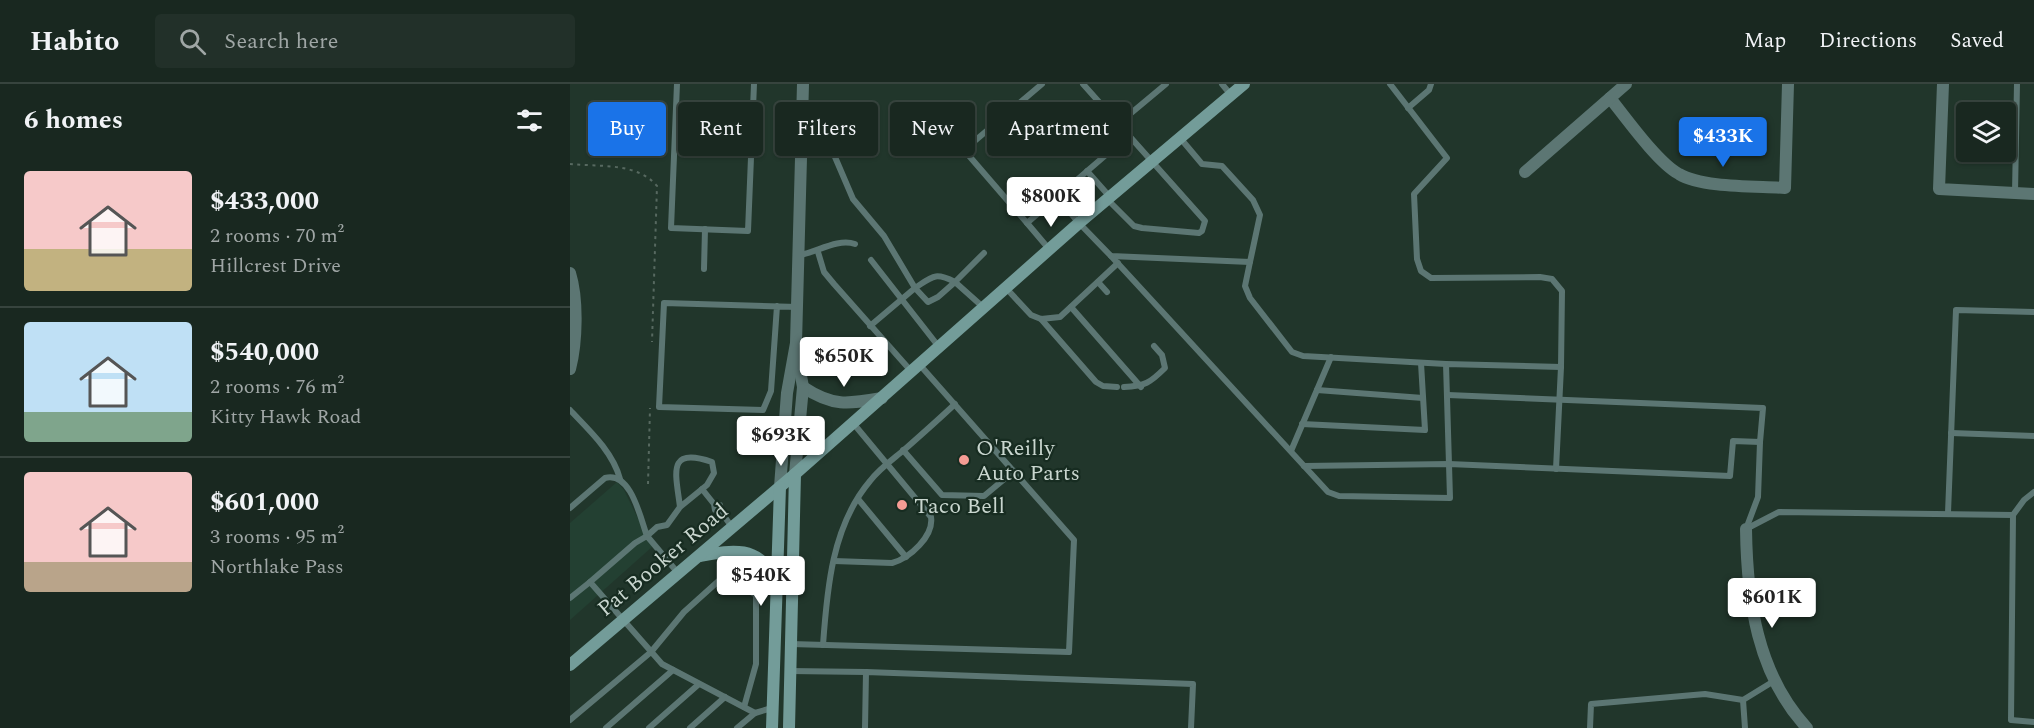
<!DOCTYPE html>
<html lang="en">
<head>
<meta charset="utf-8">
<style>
	body { margin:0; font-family:Spectral,serif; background:#223029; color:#f1f3f6; height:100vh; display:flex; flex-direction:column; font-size:22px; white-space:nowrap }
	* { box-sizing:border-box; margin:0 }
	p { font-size:20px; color:#9fa6a5 }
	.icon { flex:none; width:33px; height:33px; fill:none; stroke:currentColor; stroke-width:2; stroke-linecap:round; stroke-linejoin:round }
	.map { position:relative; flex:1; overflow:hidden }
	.side { display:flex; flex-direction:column; background:#192820; width:570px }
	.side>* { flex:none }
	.guide { position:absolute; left:18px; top:18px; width:570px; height:54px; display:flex; gap:12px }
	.fabs { position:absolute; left:1386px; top:18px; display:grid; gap:12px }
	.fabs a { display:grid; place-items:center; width:60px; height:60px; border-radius:6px; background:#192820; box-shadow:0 2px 4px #0004,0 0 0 2px #37443e; font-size:30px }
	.price { position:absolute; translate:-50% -51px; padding:0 14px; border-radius:6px; background:#fff; color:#222; font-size:20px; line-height:39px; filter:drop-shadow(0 2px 3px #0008) }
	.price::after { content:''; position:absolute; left:50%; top:36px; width:18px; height:14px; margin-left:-9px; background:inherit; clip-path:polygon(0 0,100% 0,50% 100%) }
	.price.selected { background:#1a73e8; color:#fff }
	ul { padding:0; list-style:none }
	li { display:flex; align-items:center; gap:18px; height:150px; padding:0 24px }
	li+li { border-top:2px solid #37443e }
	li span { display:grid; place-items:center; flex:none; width:168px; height:120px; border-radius:6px; color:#555 }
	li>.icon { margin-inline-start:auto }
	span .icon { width:72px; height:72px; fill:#fffc; stroke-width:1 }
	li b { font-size:26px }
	h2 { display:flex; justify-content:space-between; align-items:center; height:72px; padding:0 24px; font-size:26px }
	.tag { padding:0 21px; border-radius:6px; background:#192820; box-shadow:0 2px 4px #0004,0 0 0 2px #37443e; font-size:21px; line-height:54px }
	.tag.selected { background:#1a73e8; color:#fff }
	header { display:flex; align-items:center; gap:36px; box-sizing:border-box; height:84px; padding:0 30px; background:#192820; border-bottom:2px solid #37443e }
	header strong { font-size:28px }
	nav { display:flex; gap:33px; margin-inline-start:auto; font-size:21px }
	.search { width:420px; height:54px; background:#223029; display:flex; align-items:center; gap:15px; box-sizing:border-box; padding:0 21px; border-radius:6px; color:#9fa6a5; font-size:22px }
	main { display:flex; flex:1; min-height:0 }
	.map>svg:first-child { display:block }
	.built { fill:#234032 }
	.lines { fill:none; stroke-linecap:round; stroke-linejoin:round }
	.path { stroke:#576960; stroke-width:2; stroke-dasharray:3 4.5; stroke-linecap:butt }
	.service { stroke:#5c7673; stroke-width:6 }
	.minor { stroke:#5c7673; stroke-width:12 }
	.tertiary { stroke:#5c7673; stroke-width:12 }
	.secondary { stroke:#739c99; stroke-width:12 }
	.poi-dot { fill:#f59c94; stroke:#172c21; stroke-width:2 }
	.labels { text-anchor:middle; stroke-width:4.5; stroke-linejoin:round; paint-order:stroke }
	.poi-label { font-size:22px; fill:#c9d6cf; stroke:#172c21; text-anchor:start }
	.street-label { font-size:22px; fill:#c9d6cf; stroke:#172c21 }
</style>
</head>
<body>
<header>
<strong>Habito</strong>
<div class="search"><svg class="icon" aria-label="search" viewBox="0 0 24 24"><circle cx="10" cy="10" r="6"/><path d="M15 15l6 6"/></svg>Search here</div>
<nav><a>Map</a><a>Directions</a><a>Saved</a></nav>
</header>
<main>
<section class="side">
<h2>6 homes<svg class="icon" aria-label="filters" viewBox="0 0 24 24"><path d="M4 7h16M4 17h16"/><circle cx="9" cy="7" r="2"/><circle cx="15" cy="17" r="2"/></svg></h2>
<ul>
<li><span style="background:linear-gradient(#f6c9c9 65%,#c2b280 0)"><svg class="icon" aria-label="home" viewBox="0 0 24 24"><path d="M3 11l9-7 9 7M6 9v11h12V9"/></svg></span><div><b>$433,000</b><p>2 rooms · 70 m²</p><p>Hillcrest Drive</p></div></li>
<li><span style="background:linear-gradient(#bfe0f5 75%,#7fa58c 0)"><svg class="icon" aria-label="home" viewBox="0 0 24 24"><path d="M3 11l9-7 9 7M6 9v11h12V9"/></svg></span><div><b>$540,000</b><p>2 rooms · 76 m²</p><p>Kitty Hawk Road</p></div></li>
<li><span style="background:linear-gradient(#f6c9c9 75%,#b9a48a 0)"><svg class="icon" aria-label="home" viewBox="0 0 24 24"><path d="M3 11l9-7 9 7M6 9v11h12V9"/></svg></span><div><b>$601,000</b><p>3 rooms · 95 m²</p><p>Northlake Pass</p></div></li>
</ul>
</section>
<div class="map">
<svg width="1464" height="644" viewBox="0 0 1464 644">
	<rect width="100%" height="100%" fill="#21362b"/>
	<!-- built -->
	<polygon class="built" points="47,398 54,406 82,463 0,536 0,439"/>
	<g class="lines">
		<!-- path -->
		<g class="path">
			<path d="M0,80C29,83 67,78 87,102L82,258"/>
			<polyline points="78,400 80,324"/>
		</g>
		<!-- service -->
		<g class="service">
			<polyline points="107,0 101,144 178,147 184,0"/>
			<polyline points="472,0 394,66 457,139 559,51"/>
			<polyline points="513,0 635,137 632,147 629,149 572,144 564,142 538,116"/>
			<polyline points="652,0 661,11"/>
			<polyline points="838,24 859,6 861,0"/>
			<polyline points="548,40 596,0"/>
			<path d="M232,59L257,62L265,73L283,115L314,152L345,204C363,192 365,188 385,198L368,213L358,218L345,204L300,242"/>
			<polyline points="517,87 540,113"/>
			<polyline points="1445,109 1447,0"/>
			<polyline points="487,113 509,139 541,172 680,178 690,131 683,116 652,82 632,80 611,55"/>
			<polyline points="457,139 479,165"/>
			<polyline points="248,168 254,188 264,200 341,287"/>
			<path d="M230,171C247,168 268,154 285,160"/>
			<polyline points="541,172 758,408 769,412 880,414 876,280 991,283 992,207 982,195 970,193 861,194 851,187 847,175 844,110 877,74 820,0"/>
			<polyline points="301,176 369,263"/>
			<polyline points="680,178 675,202 680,214 722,268 733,272 876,280"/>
			<polyline points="134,185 135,145"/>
			<polyline points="528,198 537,208"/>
			<polyline points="436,204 461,231 471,235 490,233 548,179"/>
			<polyline points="207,222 201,307 193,326 89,323 94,219 227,223"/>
			<polyline points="413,223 385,198 414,169"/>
			<polyline points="501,223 571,303"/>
			<polyline points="471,235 526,298 533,302 547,303"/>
			<path d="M554,303C575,302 580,299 595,284L592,271L584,262"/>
			<polyline points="747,306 853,314"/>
			<path d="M0,326C19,346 43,368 50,395"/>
			<polyline points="732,340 855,346 851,279"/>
			<polyline points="1381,349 1464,352"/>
			<polyline points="333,366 372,411 414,412 444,387"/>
			<polyline points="721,367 761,273"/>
			<polyline points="734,382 879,380 1160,392 1163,357 1190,358 1193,324 878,311"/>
			<polyline points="986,385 991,283"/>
			<polyline points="132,405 144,420 150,421 151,428 145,426 144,420"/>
			<polyline points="288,415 336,473"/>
			<path d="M0,424L35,394C61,387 70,433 77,452L87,443L97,441L110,423L137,401L144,389L142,378C96,362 106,390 110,423"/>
			<polyline points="151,428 162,443"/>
			<polyline points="1378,429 1386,226 1464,228"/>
			<polyline points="1443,431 1441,636 1464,638"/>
			<polyline points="1176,445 1209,428 1443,431 1454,416 1464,408"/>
			<polyline points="1176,445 1188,413 1190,358"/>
			<path d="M264,477L322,479C340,474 364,452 361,433L283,339"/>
			<polyline points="108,489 77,452 65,459 20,498 92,580 185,629 202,624"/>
			<polyline points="0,514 20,498"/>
			<polyline points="221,560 499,568 504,456 349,280"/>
			<path d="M253,561C257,505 262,442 300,397C309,385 322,376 334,366C351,351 368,336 385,320"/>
			<polyline points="220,587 296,588"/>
			<polyline points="0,636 81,568 114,528 154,492 186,511 186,580 174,623"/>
			<polyline points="36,644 103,586"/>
			<polyline points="79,644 129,600"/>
			<polyline points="120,644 155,613"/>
			<polyline points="167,644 185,629"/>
			<polyline points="295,644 296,588 623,600 621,644"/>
			<polyline points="1020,644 1021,620 1135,610 1173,616"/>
			<polyline points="1175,644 1173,616 1204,597"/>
		</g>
		<!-- minor -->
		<g class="minor">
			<polyline points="1373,0 1369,105 1464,110"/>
			<path d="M1040,14C1056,34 1088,79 1109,90C1132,104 1187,102 1215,104L1218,0"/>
			<polyline points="955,88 1056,0"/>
			<path d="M0,189C8,215 7,258 0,285"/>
			<path d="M1176,445C1177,516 1187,590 1237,644"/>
		</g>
		<!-- tertiary -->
		<g class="tertiary">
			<path d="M233,303C263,323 278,320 312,314"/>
			<polyline points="225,390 233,303 227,269"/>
			<polyline points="210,403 217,309 226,259 233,0"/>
		</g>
		<!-- secondary -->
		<g class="secondary">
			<path d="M130,472C163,466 186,461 206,494"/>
			<polyline points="0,581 225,390 509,139 674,0"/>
			<polyline points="202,644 210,403"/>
			<polyline points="219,644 225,390"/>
		</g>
	</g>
	<!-- markers -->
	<g class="poi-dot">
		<circle cx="394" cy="376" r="6"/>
		<circle cx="332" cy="421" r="6"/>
	</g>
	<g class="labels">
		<!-- poi labels -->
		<g class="poi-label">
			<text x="406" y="371">O'Reilly<tspan x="406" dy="25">Auto Parts</tspan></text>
			<text x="344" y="429">Taco Bell</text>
		</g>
		<!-- street labels -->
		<g class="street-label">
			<text transform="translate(92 475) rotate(-40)" y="8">Pat Booker Road</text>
		</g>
	</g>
</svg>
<div class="fabs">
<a><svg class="icon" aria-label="layers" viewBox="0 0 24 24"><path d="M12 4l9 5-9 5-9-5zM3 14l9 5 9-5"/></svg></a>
</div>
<b class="price selected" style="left:1153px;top:84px">$433K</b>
<b class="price" style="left:481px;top:144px">$800K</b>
<b class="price" style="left:274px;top:304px">$650K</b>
<b class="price" style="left:211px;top:383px">$693K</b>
<b class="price" style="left:191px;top:523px">$540K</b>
<b class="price" style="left:1202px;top:545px">$601K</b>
<div class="guide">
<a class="tag selected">Buy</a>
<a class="tag">Rent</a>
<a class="tag">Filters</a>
<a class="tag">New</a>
<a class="tag">Apartment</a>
</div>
</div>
</main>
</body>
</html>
